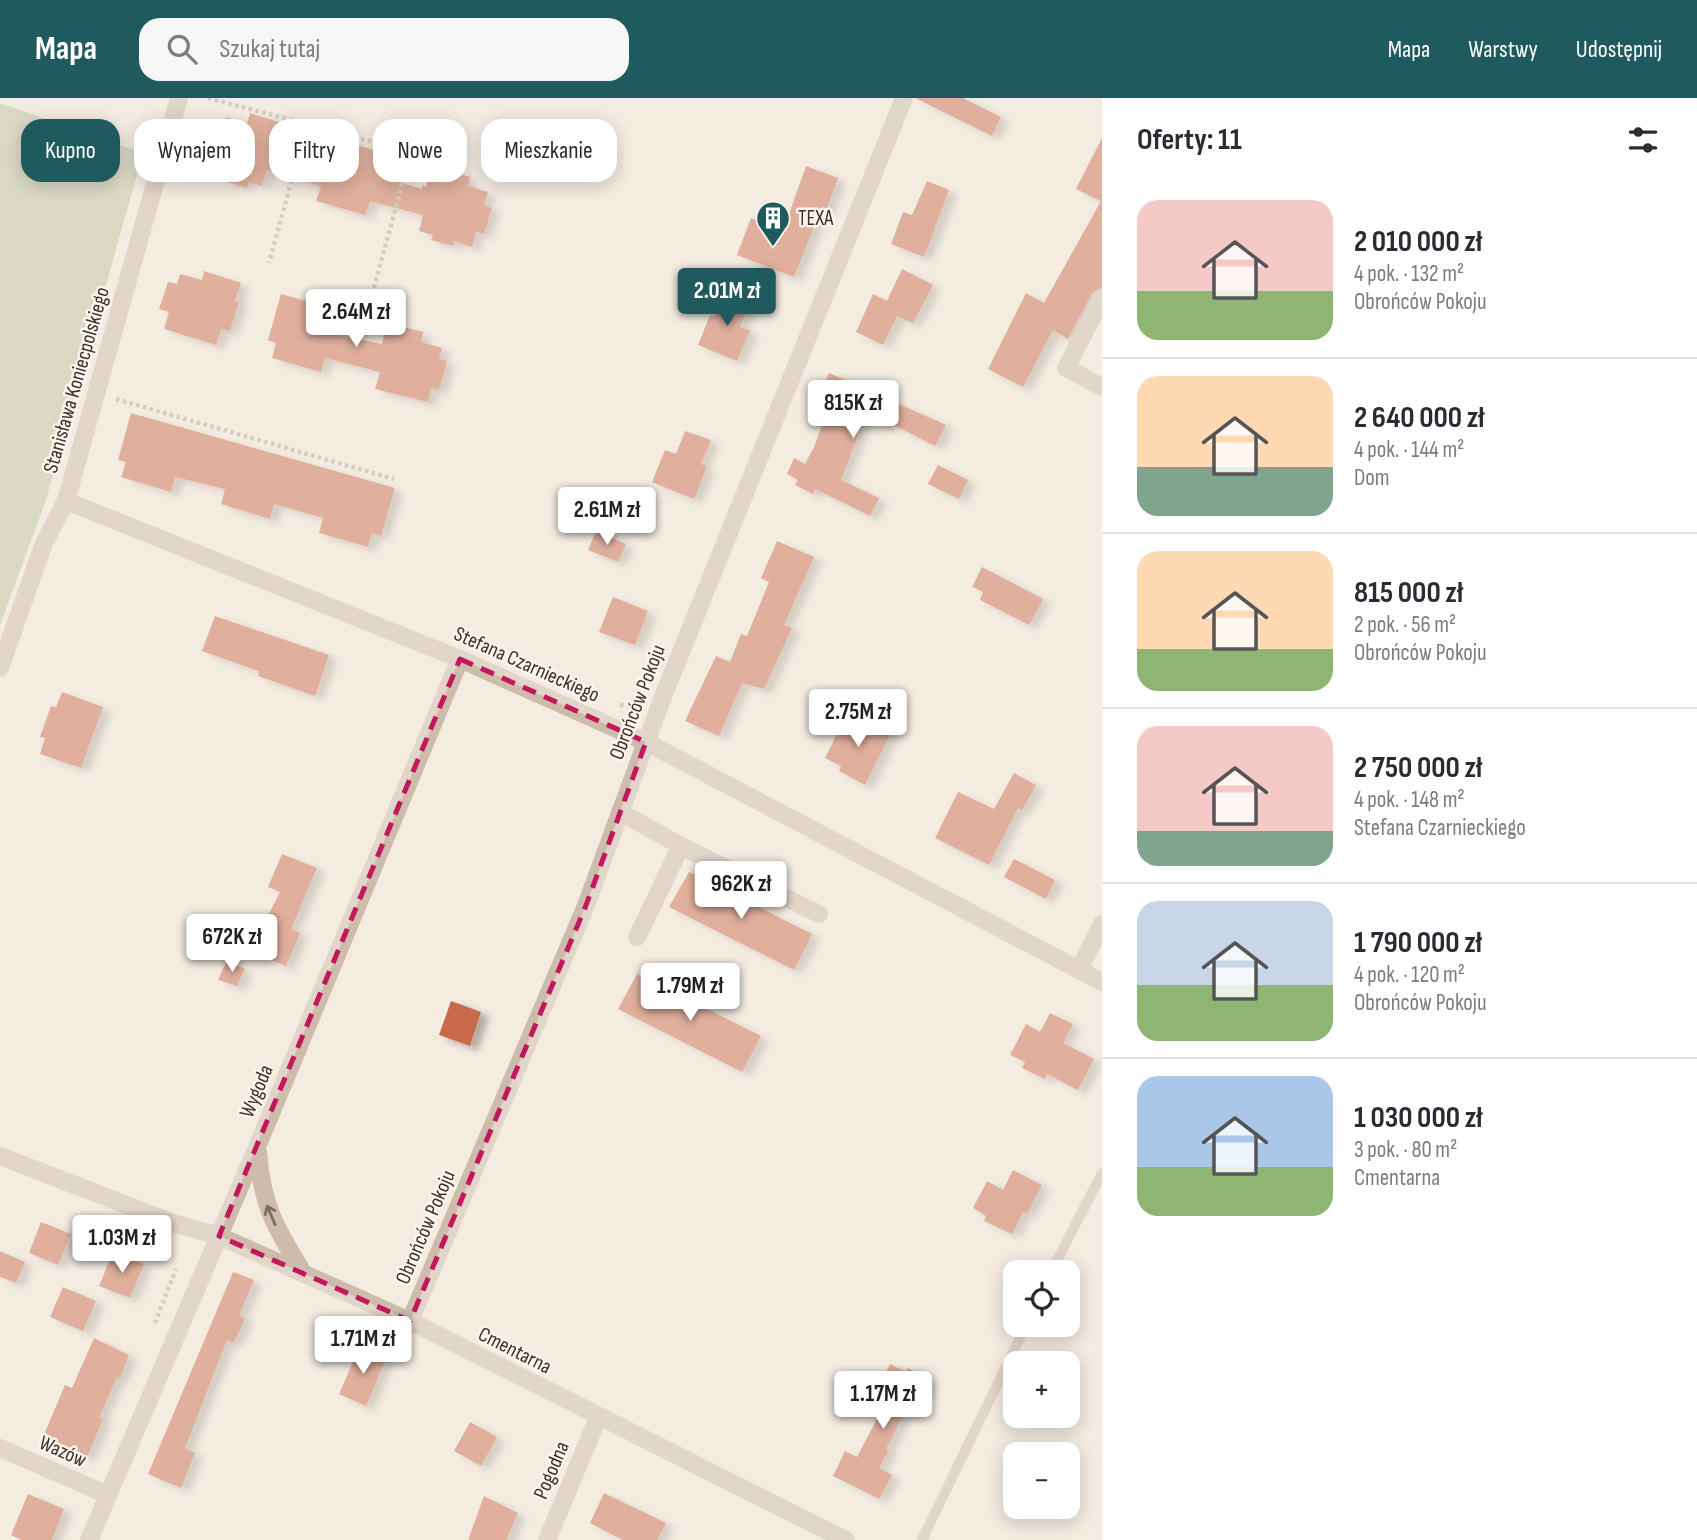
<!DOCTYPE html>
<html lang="pl">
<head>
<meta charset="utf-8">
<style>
	body { margin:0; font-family:"Sofia Sans Condensed",sans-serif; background:#f7f7f7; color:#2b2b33; height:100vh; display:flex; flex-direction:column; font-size:26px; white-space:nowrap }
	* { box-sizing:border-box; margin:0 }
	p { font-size:23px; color:#7c7c81 }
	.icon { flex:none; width:38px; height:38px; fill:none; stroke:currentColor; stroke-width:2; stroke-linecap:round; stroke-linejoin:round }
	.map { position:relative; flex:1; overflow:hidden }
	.sheet { display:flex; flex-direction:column; background:#fff; width:595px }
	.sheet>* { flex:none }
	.guide { position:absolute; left:21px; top:21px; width:665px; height:63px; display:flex; gap:14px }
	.controls { position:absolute; left:1003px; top:1162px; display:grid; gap:14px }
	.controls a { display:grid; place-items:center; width:77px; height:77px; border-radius:14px; background:#fff; box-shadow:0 4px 18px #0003; font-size:35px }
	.price { position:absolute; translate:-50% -60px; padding:0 16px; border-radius:7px; background:#fff; color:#222; font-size:23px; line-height:46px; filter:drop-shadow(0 2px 4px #0008) }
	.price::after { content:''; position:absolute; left:50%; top:42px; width:21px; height:16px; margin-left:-10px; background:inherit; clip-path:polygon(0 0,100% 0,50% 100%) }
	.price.active { background:#1f5a5e; color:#fff }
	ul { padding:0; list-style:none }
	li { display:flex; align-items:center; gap:21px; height:175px; padding:0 35px }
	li+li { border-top:2px solid #e1e1e2 }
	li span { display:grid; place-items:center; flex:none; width:196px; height:140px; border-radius:21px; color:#555 }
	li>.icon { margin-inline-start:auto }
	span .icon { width:84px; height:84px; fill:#fffc; stroke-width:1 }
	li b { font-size:30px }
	h2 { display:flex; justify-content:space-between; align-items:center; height:84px; padding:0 35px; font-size:30px }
	.tag { padding:0 24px; border-radius:21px; background:#fff; box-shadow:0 4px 18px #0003; font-size:24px; line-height:63px }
	.tag.active { background:#1f5a5e; color:#fff }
	header { display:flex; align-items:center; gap:42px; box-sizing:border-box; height:98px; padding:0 35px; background:#1f5a5e; color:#fff }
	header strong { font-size:33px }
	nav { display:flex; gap:38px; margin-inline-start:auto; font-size:24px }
	.search { width:490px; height:63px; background:#f7f7f7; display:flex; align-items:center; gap:18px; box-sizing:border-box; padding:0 24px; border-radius:21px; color:#7c7c81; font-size:26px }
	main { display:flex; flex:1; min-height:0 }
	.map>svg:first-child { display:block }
	.green { fill:#b8c4a0 }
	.building { fill:#c8694b; filter:url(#shadow) }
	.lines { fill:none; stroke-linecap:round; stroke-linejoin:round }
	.path { stroke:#b9a596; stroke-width:4.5; stroke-dasharray:3.5 3.5; stroke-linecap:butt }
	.service { stroke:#cdbbac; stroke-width:10 }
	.minor { stroke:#cdbbac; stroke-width:18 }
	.oneway { stroke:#7d6f65 }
	.marked { fill:none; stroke:#c2185b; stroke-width:5; stroke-dasharray:14 9; stroke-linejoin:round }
	.labels { text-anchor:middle; stroke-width:5; stroke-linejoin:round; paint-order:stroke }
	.poi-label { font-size:21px; fill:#3b302b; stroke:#fbf5ee; text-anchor:start }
	.street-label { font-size:21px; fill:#3b302b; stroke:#fbf5ee }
</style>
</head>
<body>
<header>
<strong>Mapa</strong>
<div class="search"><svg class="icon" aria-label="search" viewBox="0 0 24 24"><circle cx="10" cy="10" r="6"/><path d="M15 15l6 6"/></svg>Szukaj tutaj</div>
<nav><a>Mapa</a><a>Warstwy</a><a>Udostępnij</a></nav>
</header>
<main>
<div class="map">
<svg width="1102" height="1442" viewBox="0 0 1102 1442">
	<defs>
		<filter id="shadow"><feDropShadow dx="8" dy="4.5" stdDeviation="3.5" flood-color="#0004"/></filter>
	</defs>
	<rect width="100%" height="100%" fill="#f4ebe1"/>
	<!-- green -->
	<polygon class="green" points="0,5 143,55 45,405 0,527"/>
	<!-- building -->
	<g class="building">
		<polygon points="915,0 963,0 1001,19 992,38"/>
		<polygon points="250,15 285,26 278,47 323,62 330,39 387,56 381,79 422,91 423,87 426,89 432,68 470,79 468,88 488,94 484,107 492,110 484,136 476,133 472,149 454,143 453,148 431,142 433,137 419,133 423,117 370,103 365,117 316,103 321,88 267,72 262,88 249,84 247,90 224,83 226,79 210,74 214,59 205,56 212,31 221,34 226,19 247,25"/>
		<polygon points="1102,40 1102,189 1092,195 1068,241 1053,232 1023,289 988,271 1026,195 1044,205 1101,103 1076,91"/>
		<polygon points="806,68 838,80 826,113 821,111 794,179 737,157 751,120 783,133"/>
		<polygon points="927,83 949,92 924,159 891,146 903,114 912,117"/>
		<polygon points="902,171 933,187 913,225 897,218 883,247 856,234 873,196 887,203"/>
		<polygon points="204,173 241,185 235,203 239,204 230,233 221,231 216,247 164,231 169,214 159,211 168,184 177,186 180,176 202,182"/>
		<polygon points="724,195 750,206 740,229 750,233 737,263 698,247 710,217 714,218"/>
		<polygon points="281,196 347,215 341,238 382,246 387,225 423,234 421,244 442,250 439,261 447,263 439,292 431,290 428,304 375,291 380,274 325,260 321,274 272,260 276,245 268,242"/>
		<polygon points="829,275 946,327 935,348 882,321 881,324 866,316 841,382 879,400 870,418 815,391 813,396 795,387 798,382 787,376 794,360 805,366 814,349 832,300 821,294"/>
		<polygon points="131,315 395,390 381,438 372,435 368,449 319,435 323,420 274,406 270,421 221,406 225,391 175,379 171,394 121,379 126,364 118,362"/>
		<polygon points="685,333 711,342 701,366 707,368 694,401 652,384 665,352 676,356"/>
		<polygon points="938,367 968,382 959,401 928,386"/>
		<polygon points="596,433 626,446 618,464 588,452"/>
		<polygon points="777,443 814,459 784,527 792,530 764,591 742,585 719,638 685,623 716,558 730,564 741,536 747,538 769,484 761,480"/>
		<polygon points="982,469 1043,501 1029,527 980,502 983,494 972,489"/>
		<polygon points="613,499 648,513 635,547 599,534"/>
		<polygon points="215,518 329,557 315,598 258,578 259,573 202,553"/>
		<polygon points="62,594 103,609 81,670 40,656 45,640 40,639 51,608 56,609"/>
		<polygon points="860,619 891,635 865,687 839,673 841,668 825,660 843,624 854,630"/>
		<polygon points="1014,675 1036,687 1022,712 1018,710 989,767 935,740 958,694 994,711"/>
		<polygon points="282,756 317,770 291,831 300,835 286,868 255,855 265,833 261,831 280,794 268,789"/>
		<polygon points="1014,761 1055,782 1046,801 1004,779"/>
		<polygon points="689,774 812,836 794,872 669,809"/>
		<polygon points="227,863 245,871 237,888 218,882"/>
		<polygon points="637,876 761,938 742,974 618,911"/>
		<polygon points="451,903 481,914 470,948 439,937"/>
		<polygon points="1050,915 1073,926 1063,945 1094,961 1078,992 1047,976 1045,981 1022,970 1025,964 1010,957 1026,926 1040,934"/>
		<polygon points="1013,1072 1042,1087 1027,1116 1023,1114 1012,1136 984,1123 986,1118 973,1110 987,1083 1003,1092"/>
		<polygon points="41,1124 71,1136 58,1167 29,1155"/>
		<polygon points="0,1153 25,1164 16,1185 0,1179"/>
		<polygon points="113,1154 144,1166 130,1200 99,1188"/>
		<polygon points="233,1174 254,1182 239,1217 245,1220 234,1245 227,1242 185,1350 195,1355 181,1390 148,1376"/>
		<polygon points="63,1189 96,1203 83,1233 50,1219"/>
		<polygon points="94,1240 129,1257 120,1280 117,1279 99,1320 103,1322 87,1359 43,1339 65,1287 72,1290"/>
		<polygon points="360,1248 387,1259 366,1308 339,1296"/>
		<polygon points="890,1266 906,1274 908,1270 931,1282 917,1309 909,1306 886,1351 889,1352 879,1370 892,1377 879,1401 833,1378 845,1353 857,1359 883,1309 876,1306 883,1292 878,1290"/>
		<polygon points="470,1324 497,1339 481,1368 454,1353"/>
		<polygon points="604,1395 666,1425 657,1442 623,1442 590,1425"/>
		<polygon points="28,1396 64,1411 52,1442 22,1442 11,1437"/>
		<polygon points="484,1398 518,1415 506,1442 468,1442"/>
	</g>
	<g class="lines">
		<!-- path -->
		<g class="path">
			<polyline points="208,0 307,26 269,165"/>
			<polyline points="307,26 411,54 373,193"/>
			<polyline points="116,301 394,381"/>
			<polyline points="620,607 634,608 638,606"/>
			<polyline points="155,1225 176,1171"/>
		</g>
		<!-- service -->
		<g class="service">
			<polyline points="1051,1174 1102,1075"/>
			<polyline points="922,1442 1026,1227"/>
		</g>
		<!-- minor -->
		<g class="minor">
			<polyline points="1102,200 1066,270 1102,289"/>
			<polyline points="66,403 460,561 646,644 1102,884"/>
			<polyline points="0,570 44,445 66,403 179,0"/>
			<polyline points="620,714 681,748 819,816"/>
			<polyline points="637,839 681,748"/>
			<polyline points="1079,872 1102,826"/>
			<path d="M258,1054C262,1108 276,1131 304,1176"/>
			<polyline points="0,1058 173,1125 219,1138 410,1223 846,1442"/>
			<polyline points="410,1223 585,810 661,604 904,0"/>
			<polyline points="0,1350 108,1397"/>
			<polyline points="89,1442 257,1049 460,561"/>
			<polyline points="547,1442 598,1320"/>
		</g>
	</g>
	<!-- one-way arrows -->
	<defs><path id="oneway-shaft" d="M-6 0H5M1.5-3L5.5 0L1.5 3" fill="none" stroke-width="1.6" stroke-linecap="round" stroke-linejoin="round" transform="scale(1.75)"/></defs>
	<use class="oneway" href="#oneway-shaft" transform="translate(271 1117) rotate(-113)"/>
	<!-- marked area -->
	<path d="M0 0H1102V1442H0ZM460,561L646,644L585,810L410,1223L219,1138Z" fill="#f4ebe1" fill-opacity=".55" fill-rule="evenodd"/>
	<path class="marked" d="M460,561L646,644L585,810L410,1223L219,1138Z"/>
	<!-- icons -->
	<defs>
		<g id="building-pin" transform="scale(1.75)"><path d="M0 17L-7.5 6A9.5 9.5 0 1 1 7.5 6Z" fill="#1f5a5e" stroke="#fbf5ee"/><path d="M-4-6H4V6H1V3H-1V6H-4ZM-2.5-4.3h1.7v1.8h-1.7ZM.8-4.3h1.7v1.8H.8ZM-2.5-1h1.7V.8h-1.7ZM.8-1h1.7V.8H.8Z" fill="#fff"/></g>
	</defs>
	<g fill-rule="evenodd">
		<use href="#building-pin" x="773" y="120"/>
	</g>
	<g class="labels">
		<!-- poi labels -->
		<g class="poi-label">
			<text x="798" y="127">TEXA</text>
		</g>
		<!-- street labels -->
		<g class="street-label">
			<text transform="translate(76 282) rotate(-74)" y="7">Stanisława Koniecpolskiego</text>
			<text transform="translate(527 566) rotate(24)" y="7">Stefana Czarnieckiego</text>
			<text transform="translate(637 604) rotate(-69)" y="7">Obrońców Pokoju</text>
			<text transform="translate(256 993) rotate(-67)" y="7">Wygoda</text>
			<text transform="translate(425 1129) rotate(-67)" y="7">Obrońców Pokoju</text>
			<text transform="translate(515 1252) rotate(27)" y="7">Cmentarna</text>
			<text transform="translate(63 1353) rotate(24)" y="7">Wazów</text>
			<text transform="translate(551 1372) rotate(-67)" y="7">Pogodna</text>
		</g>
	</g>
</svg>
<div class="controls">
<a><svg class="icon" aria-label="locate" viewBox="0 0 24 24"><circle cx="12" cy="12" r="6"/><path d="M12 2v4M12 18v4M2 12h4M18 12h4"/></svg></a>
<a>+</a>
<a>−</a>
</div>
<b class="price active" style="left:727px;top:230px">2.01M zł</b>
<b class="price" style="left:356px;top:251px">2.64M zł</b>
<b class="price" style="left:853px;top:342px">815K zł</b>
<b class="price" style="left:607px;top:449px">2.61M zł</b>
<b class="price" style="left:858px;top:651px">2.75M zł</b>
<b class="price" style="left:741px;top:823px">962K zł</b>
<b class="price" style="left:232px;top:876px">672K zł</b>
<b class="price" style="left:690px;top:925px">1.79M zł</b>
<b class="price" style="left:122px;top:1177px">1.03M zł</b>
<b class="price" style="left:363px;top:1278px">1.71M zł</b>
<b class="price" style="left:883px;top:1333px">1.17M zł</b>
<div class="guide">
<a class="tag active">Kupno</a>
<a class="tag">Wynajem</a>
<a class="tag">Filtry</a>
<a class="tag">Nowe</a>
<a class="tag">Mieszkanie</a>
</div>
</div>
<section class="sheet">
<h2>Oferty: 11<svg class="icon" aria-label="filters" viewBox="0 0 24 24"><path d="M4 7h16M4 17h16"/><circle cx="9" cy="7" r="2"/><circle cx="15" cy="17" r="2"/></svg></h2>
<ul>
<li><span style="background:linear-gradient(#f6c9c9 65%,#8fb573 0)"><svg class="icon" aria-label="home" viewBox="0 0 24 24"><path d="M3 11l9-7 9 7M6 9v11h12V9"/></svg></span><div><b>2 010 000 zł</b><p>4 pok. · 132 m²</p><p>Obrońców Pokoju</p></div></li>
<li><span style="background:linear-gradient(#ffd9b3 65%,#7fa58c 0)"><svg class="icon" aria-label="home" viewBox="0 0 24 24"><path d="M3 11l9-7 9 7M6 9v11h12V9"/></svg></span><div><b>2 640 000 zł</b><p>4 pok. · 144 m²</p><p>Dom</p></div></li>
<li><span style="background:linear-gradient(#ffd9b3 70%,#8fb573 0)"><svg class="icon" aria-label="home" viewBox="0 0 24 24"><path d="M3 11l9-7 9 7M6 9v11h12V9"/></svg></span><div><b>815 000 zł</b><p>2 pok. · 56 m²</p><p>Obrońców Pokoju</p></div></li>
<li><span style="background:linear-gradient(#f6c9c9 75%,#7fa58c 0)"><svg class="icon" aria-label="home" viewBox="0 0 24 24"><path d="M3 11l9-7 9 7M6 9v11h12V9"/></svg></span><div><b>2 750 000 zł</b><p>4 pok. · 148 m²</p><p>Stefana Czarnieckiego</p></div></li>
<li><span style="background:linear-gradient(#c9d6e8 60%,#8fb573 0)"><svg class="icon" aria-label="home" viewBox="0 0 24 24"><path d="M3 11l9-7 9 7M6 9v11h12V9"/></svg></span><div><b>1 790 000 zł</b><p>4 pok. · 120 m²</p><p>Obrońców Pokoju</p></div></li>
<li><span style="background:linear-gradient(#a9c7e8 65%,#8fb573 0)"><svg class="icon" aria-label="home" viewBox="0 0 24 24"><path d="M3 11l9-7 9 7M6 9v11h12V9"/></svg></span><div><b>1 030 000 zł</b><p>3 pok. · 80 m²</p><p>Cmentarna</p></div></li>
</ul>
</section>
</main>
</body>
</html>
